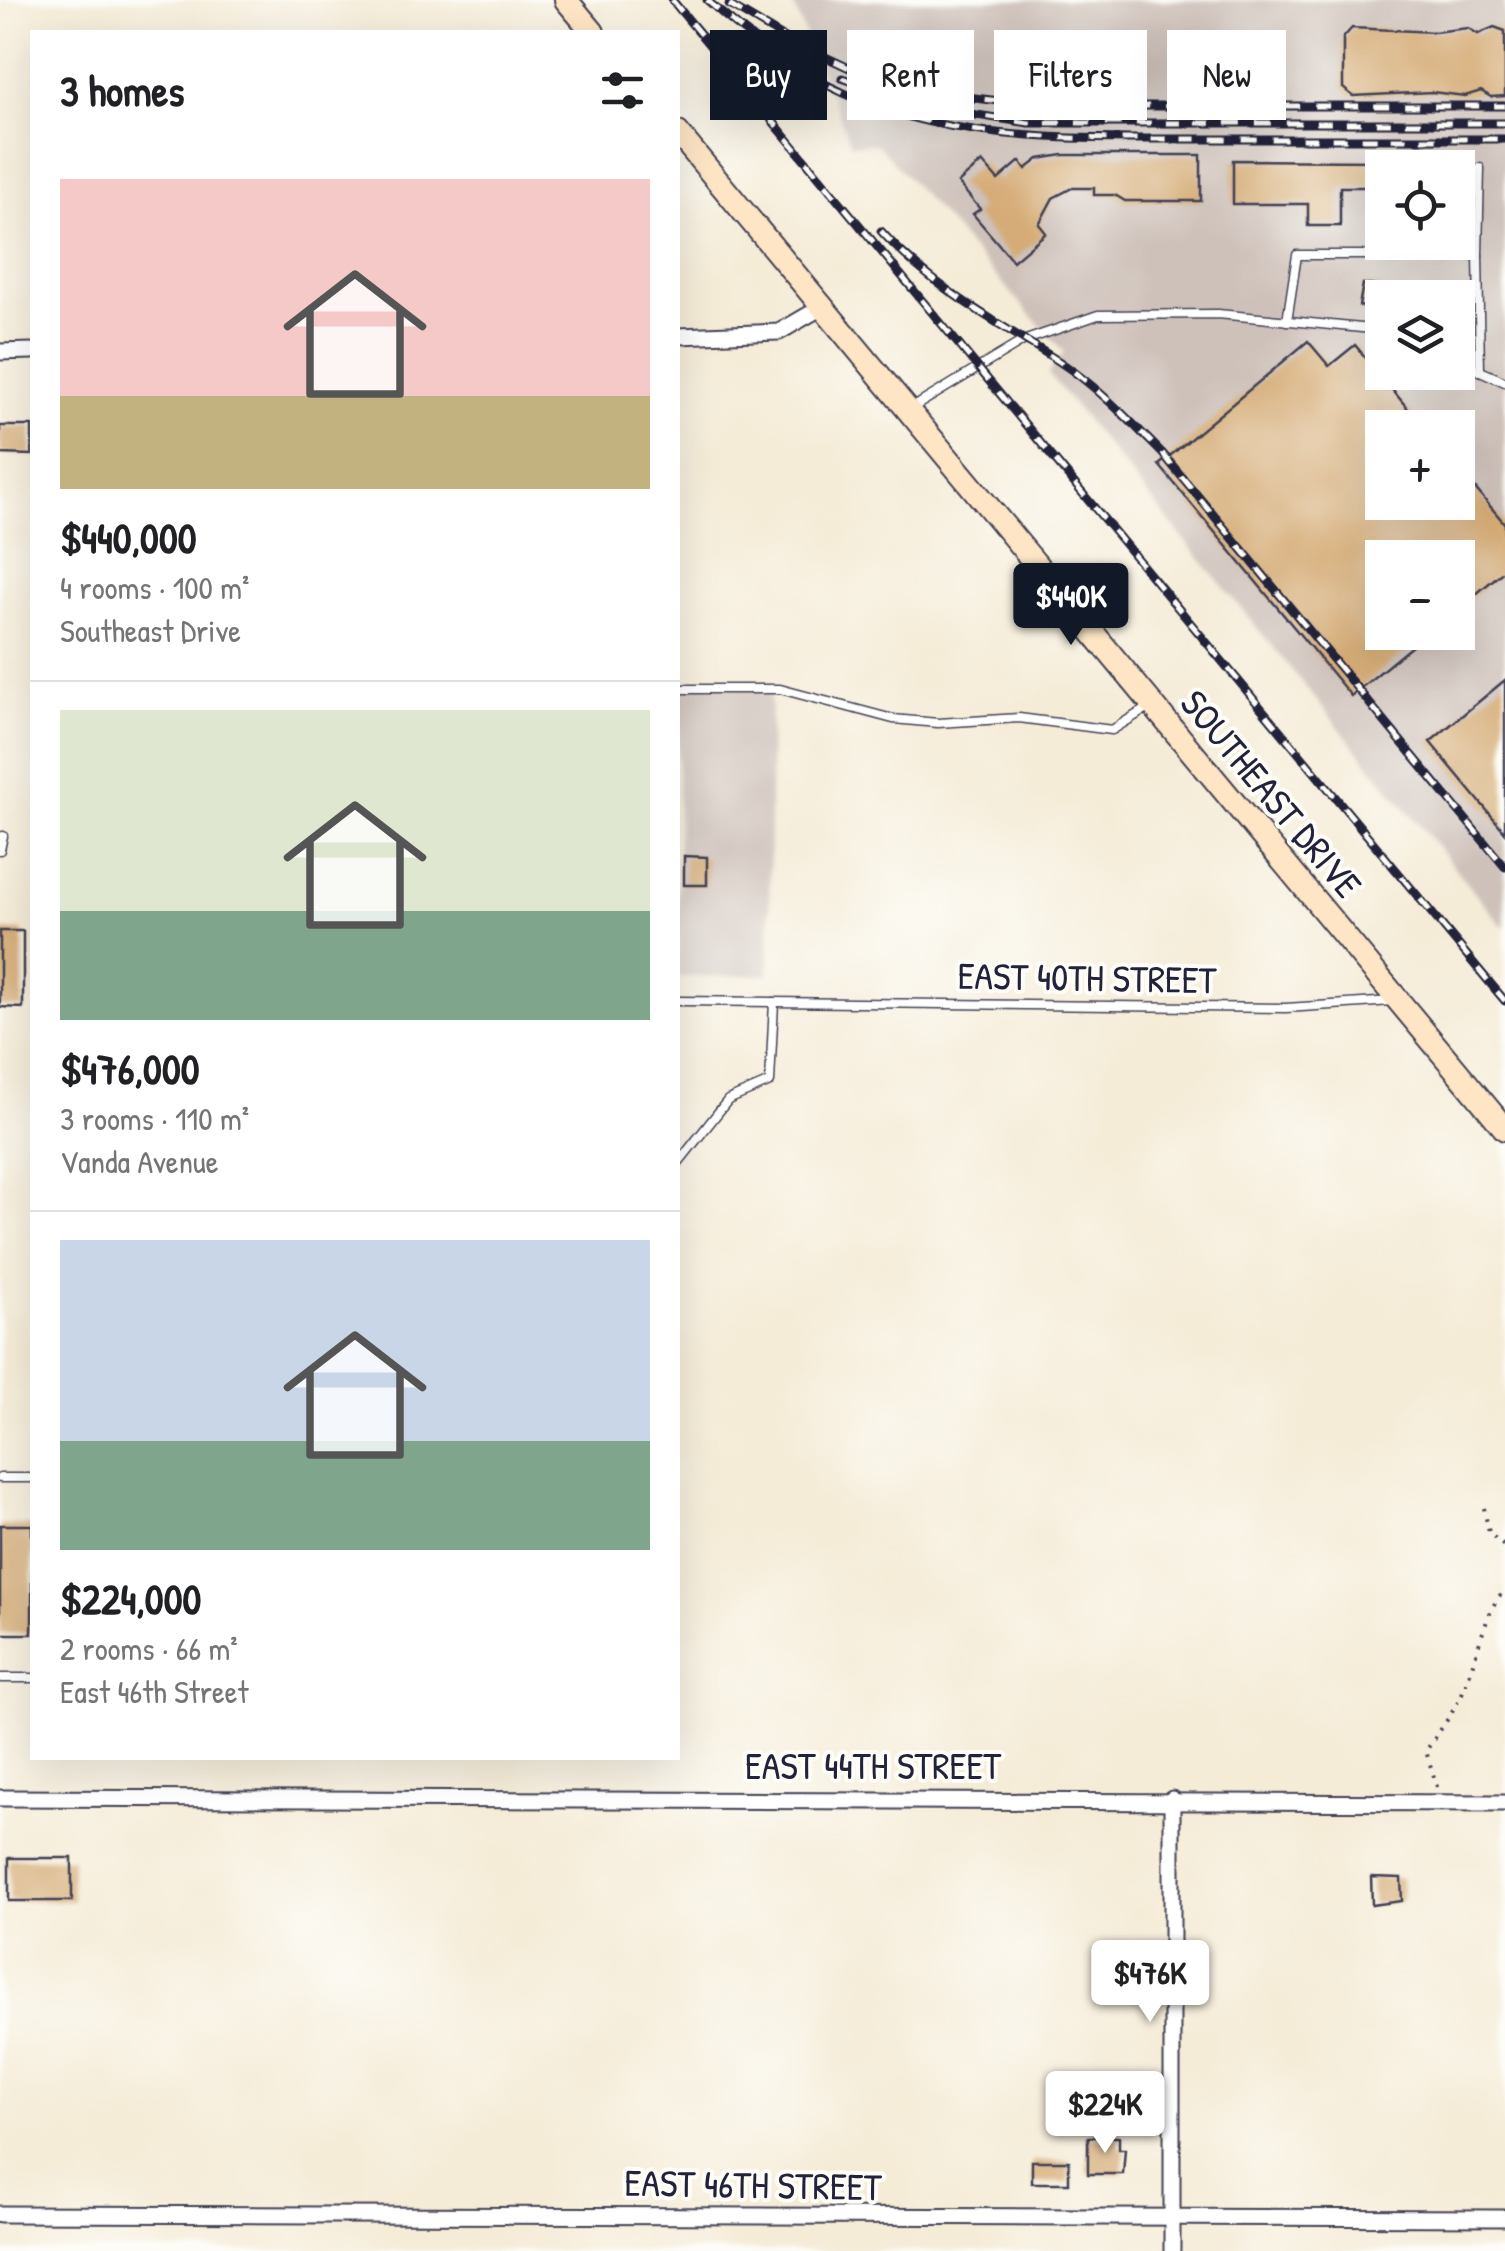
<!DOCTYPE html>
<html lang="en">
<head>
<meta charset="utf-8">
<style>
	body { margin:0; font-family:"Patrick Hand",sans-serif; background:#f6f6f6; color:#202124; height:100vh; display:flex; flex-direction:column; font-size:38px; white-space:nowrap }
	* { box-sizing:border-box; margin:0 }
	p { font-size:32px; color:#757577 }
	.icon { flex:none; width:55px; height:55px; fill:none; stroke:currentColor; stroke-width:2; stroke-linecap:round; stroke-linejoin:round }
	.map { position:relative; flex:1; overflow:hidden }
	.sheet { position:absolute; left:30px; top:30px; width:650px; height:1730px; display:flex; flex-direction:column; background:#fff; border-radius:0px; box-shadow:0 10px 40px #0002 }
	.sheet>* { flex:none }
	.guide { position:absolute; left:710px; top:30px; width:645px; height:90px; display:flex; gap:20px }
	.tools { position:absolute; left:1365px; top:150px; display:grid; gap:20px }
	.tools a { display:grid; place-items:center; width:110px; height:110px; border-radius:0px; background:#fff; box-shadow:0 10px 40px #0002; font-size:50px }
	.price { position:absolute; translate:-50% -85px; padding:0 22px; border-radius:10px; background:#fff; color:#222; font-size:32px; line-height:65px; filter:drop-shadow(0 2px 5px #0008) }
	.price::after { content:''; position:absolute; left:50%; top:60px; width:30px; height:22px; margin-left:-15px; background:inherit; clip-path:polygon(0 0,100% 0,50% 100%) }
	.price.active { background:#111827; color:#fff }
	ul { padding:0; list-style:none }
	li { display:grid; align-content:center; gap:20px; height:530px; padding:0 30px }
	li+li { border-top:2px solid #e0e0e0 }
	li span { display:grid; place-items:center; height:310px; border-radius:0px; color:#555 }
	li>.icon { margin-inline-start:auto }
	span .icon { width:180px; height:180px; fill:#fffc; stroke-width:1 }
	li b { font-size:42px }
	h2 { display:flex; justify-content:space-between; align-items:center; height:120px; padding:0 30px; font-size:42px }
	.chip { padding:0 35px; border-radius:0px; background:#fff; box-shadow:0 10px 40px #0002; font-size:35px; line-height:90px }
	.chip.active { background:#111827; color:#fff }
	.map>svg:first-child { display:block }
	.industrial { fill:#cec1ba; fill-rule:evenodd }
	.building { fill:#d5ac77 }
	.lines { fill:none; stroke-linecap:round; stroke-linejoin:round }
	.lane-casing { stroke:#424053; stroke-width:11 }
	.street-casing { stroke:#424053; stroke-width:19 }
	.secondary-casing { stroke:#424053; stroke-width:26 }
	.path { stroke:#424053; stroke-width:4; stroke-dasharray:2.5 8; stroke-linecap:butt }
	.lane { stroke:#fff; stroke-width:8 }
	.street { stroke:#fff; stroke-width:15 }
	.secondary { stroke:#fde5c5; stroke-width:22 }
	.rail-casing { stroke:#22223b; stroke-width:9 }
	.rail { stroke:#fdfcf7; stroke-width:5; stroke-dasharray:15; stroke-linecap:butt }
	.labels { text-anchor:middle; stroke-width:8; stroke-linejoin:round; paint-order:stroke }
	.street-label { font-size:38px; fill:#22223b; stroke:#fdfcf7 }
</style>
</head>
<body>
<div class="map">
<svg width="1505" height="2251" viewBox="0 0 1505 2251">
	<rect width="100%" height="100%" fill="#fdfcf7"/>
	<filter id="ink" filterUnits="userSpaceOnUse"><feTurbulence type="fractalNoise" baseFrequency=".01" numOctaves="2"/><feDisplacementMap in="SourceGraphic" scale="20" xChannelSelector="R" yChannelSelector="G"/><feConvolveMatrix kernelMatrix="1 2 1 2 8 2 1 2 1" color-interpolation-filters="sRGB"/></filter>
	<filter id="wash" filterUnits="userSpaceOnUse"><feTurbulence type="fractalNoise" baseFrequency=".0048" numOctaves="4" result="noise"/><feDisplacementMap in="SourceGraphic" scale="40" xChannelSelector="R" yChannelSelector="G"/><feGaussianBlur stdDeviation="2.25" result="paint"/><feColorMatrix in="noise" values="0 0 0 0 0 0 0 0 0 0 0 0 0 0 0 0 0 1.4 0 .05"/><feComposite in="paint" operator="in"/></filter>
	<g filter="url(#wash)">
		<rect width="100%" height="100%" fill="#f5ecd8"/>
		<!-- industrial -->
		<g class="industrial">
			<path d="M791,0H1505V929L1048,374L1064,352L877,144H851ZM1382,168H1458V242H1382ZM1382,298H1458V372H1382ZM1382,428H1458V502H1382ZM1382,558H1458V632H1382Z"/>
			<polygon points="678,683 771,683 769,975 678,977"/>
		</g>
		<g id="blocks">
			<!-- building -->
			<g class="building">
				<polygon points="1494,27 1505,31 1505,96 1491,97 1481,91 1465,96 1432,92 1353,96 1343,88 1343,38 1352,28 1434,32 1468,28 1478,34"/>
				<polygon points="1063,155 1201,155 1201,201 1125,201 1115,195 1094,195 1094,188 1072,188 1053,198 1039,224 1046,233 1013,261 973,214 980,209 958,183 982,162 998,180 1020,161 1026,169 1039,159"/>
				<polygon points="1233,160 1382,161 1382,187 1340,187 1340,226 1308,226 1308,204 1233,204"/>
				<polygon points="1363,284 1382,287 1382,310 1359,306"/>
				<polygon points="1308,341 1329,366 1355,345 1424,428 1382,428 1382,502 1458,502 1458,468 1505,524 1505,570 1458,609 1458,558 1382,558 1382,632 1429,632 1351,696 1159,465"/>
				<polygon points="0,426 32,426 32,455 0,454"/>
				<polygon points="1505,680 1505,832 1430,742"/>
				<polygon points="684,856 707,857 707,885 684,885"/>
				<polygon points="0,931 23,931 23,1008 0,1007"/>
				<rect x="0" y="1525" width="32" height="109"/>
				<rect x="9" y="1858" width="63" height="43"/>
				<polygon points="1371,1877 1401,1878 1402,1901 1372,1905"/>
				<polygon points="1088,2137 1119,2137 1119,2149 1125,2149 1123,2174 1088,2174"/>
				<rect x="1032" y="2161" width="37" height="22"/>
			</g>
		</g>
	</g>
	<g filter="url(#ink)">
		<use href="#blocks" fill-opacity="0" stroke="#424053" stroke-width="2.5"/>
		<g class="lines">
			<!-- lane casing -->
			<g class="lane-casing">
				<g id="lane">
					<polyline points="1478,255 1480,168"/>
					<polyline points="1287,321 1297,255 1478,255 1480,371"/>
					<polyline points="1458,361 1505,382"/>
					<polyline points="912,408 1023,341 1098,315 1218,314 1382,330"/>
					<polyline points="678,689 780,689 893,719 938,723 1019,718 1112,730 1149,707"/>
					<polyline points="0,850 3,836"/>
					<polyline points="678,1001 1286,1008 1393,1001"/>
					<polyline points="678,1163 728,1100 770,1082 774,1002"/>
					<polyline points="0,1478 32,1478"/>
					<polyline points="0,1678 32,1678"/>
				</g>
			</g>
			<!-- street casing -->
			<g class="street-casing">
				<g id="street">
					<polyline points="678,336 779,332 822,307"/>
					<polyline points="0,352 32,351"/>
					<polyline points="0,1798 1505,1803"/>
					<polyline points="0,2214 1505,2218"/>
					<polyline points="1172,2251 1172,1799"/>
				</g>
			</g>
			<!-- secondary casing -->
			<g class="secondary-casing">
				<g id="secondary">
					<polyline points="566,0 593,32"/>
					<polyline points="678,133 1505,1129"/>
				</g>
			</g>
			<!-- path -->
			<g class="path">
				<polyline points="1484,1508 1489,1533 1505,1547"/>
				<path d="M1437,1787L1426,1751C1437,1734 1451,1716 1460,1698C1474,1670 1486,1605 1505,1590"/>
			</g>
			<!-- lane -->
			<use href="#lane" class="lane"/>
			<!-- street -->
			<use href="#street" class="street"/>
			<!-- secondary -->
			<use href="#secondary" class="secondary"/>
			<!-- rail casing -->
			<g class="rail-casing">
				<g id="rail">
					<polyline points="672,0 1505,1001"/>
					<path d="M707,0C866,145 1000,139 1202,139C1303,139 1404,139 1505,139"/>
					<polyline points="729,5 783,37 862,74"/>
					<polyline points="842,78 925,107 1029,123 1505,123"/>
					<polyline points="925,92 1041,106 1505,106"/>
					<path d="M881,231C933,289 996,321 1060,362C1098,387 1131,422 1163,454L1505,867"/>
				</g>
			</g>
			<!-- rail -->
			<use href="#rail" class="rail"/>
		</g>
	</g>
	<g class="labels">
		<!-- street labels -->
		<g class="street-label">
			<text transform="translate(1271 794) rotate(50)" y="13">SOUTHEAST DRIVE</text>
			<text transform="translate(1087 978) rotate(1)" y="13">EAST 40TH STREET</text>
			<text x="873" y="1779">EAST 44TH STREET</text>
			<text transform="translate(753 2185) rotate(1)" y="13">EAST 46TH STREET</text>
		</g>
	</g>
</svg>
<div class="tools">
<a><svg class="icon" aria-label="locate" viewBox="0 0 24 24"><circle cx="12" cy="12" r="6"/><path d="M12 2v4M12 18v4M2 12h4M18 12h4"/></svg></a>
<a><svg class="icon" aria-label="layers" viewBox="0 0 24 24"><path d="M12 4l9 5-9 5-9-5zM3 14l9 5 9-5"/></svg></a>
<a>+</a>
<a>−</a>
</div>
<b class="price active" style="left:1071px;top:648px">$440K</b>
<b class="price" style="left:1150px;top:2025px">$476K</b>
<b class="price" style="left:1105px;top:2156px">$224K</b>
<div class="guide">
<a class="chip active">Buy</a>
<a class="chip">Rent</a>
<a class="chip">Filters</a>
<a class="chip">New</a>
</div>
<section class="sheet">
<h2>3 homes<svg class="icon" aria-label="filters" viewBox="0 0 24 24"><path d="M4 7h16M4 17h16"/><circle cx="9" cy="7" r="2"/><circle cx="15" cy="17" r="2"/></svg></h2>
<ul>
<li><span style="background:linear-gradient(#f6c9c9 70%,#c2b280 0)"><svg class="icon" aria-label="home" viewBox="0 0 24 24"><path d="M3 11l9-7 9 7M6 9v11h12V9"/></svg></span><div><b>$440,000</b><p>4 rooms · 100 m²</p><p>Southeast Drive</p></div></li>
<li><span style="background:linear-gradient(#dfe7d0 65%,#7fa58c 0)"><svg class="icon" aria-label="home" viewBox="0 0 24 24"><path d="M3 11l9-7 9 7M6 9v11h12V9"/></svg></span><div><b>$476,000</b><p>3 rooms · 110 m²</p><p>Vanda Avenue</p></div></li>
<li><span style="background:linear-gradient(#c9d6e8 65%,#7fa58c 0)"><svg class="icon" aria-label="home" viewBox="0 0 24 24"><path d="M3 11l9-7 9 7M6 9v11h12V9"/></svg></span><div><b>$224,000</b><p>2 rooms · 66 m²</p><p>East 46th Street</p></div></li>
</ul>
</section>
</div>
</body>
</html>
